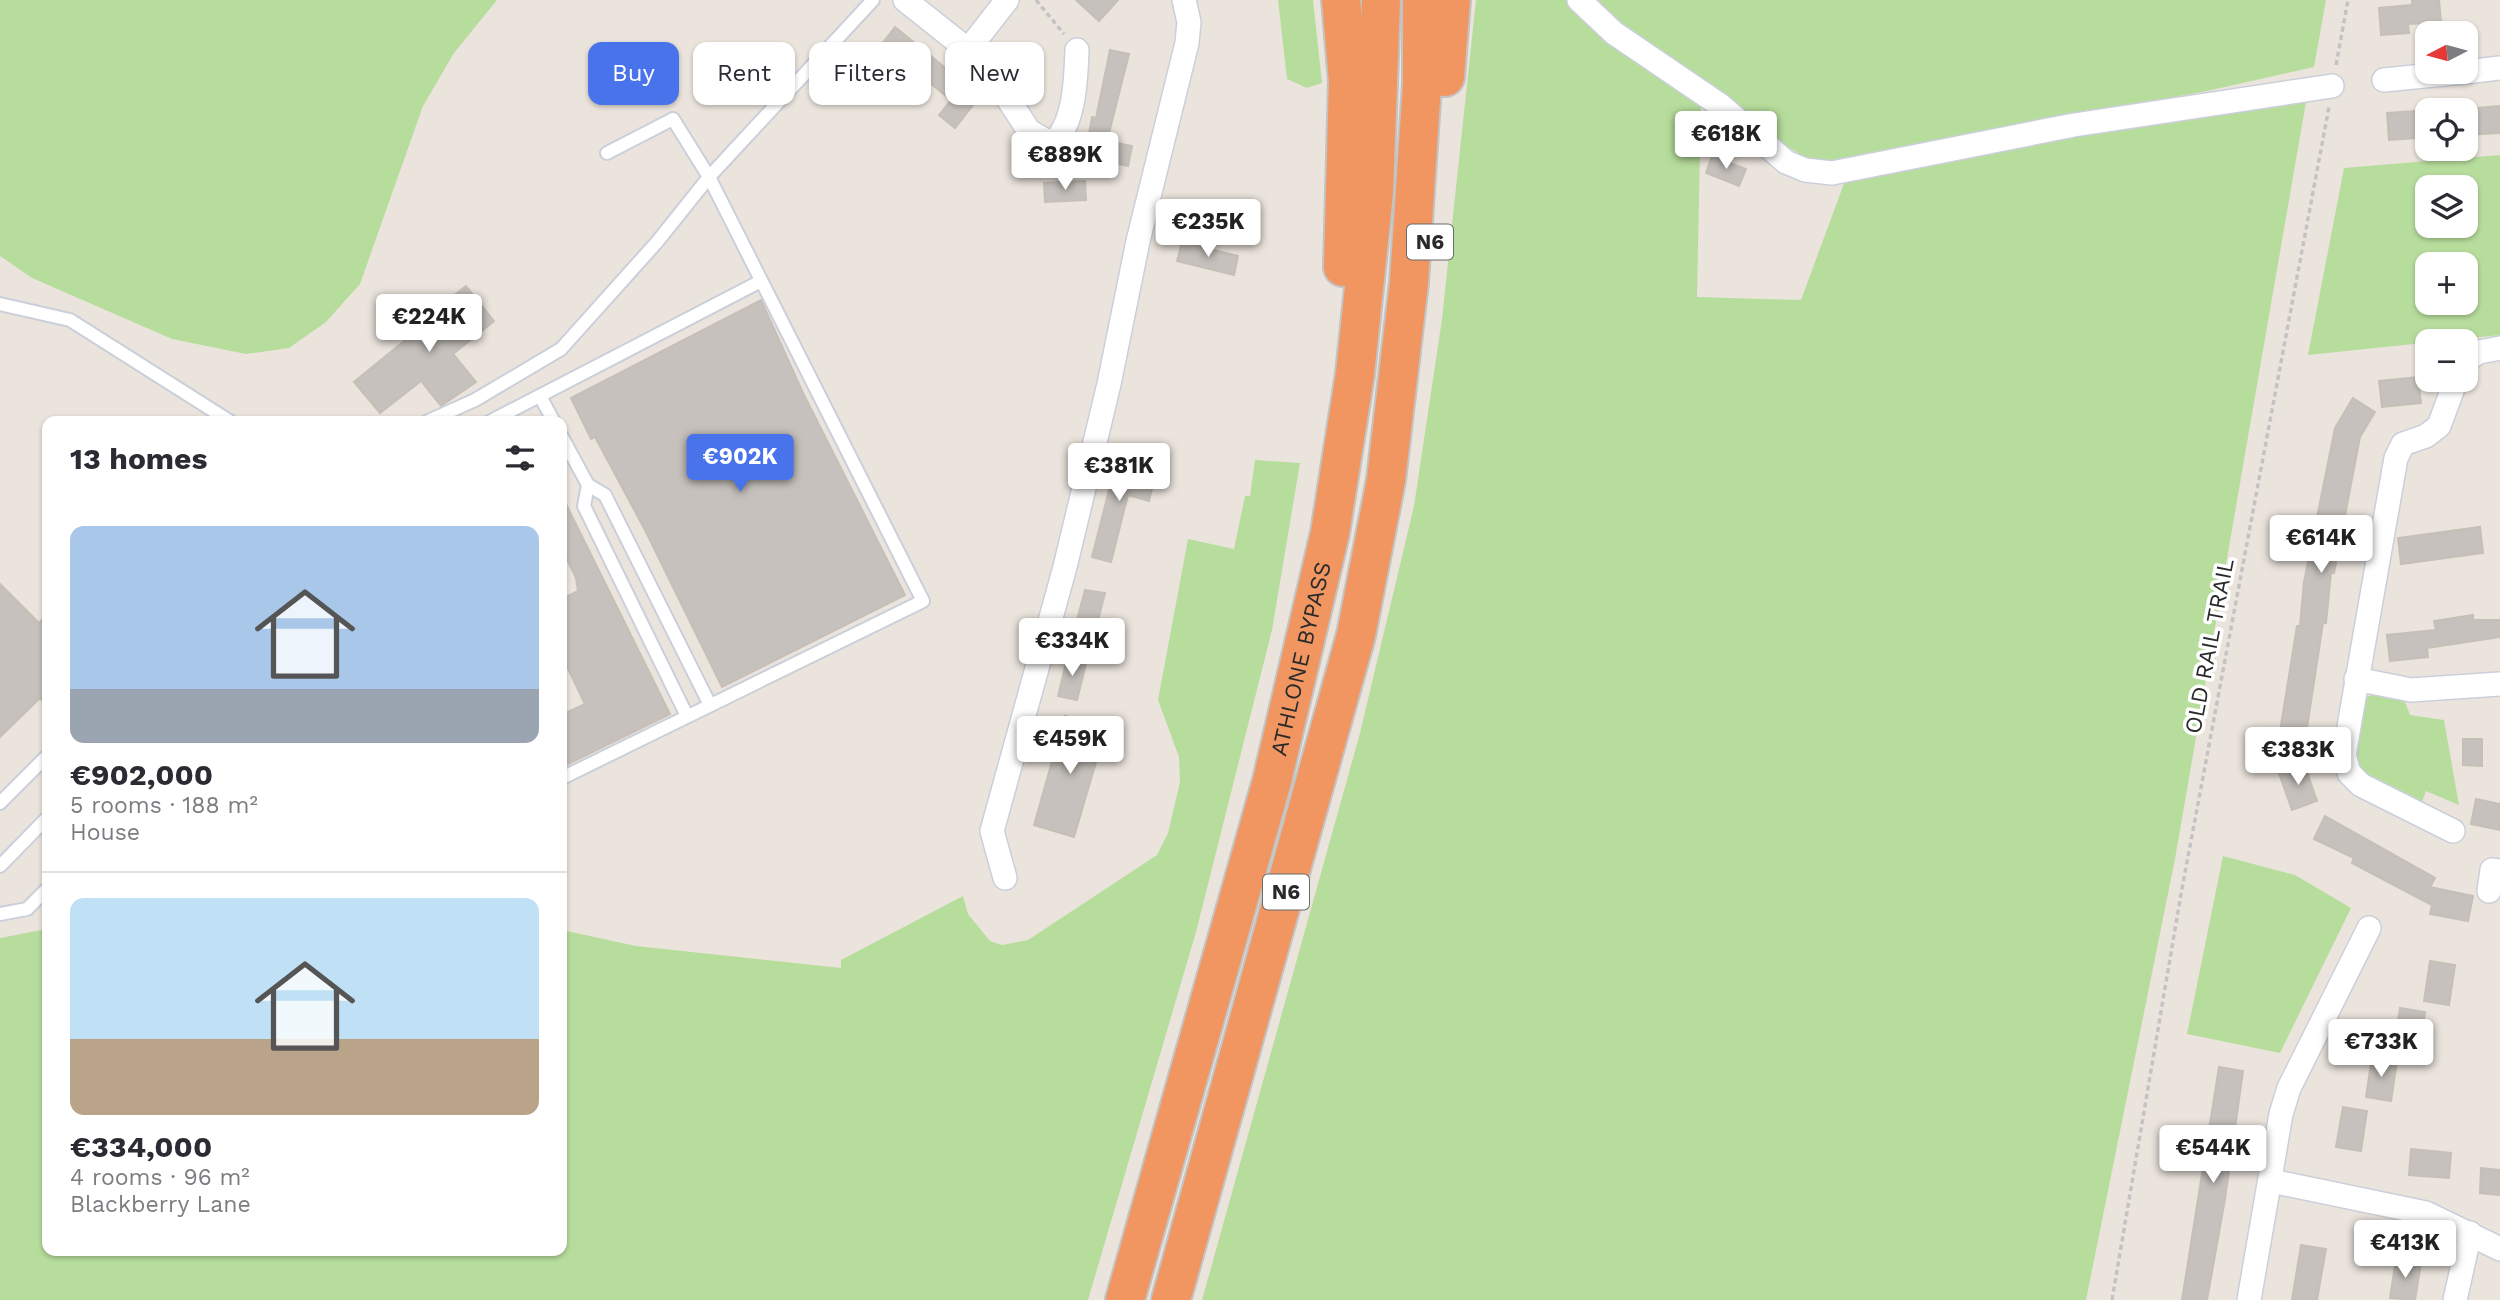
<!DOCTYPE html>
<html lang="en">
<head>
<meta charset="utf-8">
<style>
	body { margin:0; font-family:"Work Sans",sans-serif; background:#f7f7f7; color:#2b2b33; height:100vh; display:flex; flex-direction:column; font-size:26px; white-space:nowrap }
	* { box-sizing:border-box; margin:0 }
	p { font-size:23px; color:#7c7c81 }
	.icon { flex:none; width:38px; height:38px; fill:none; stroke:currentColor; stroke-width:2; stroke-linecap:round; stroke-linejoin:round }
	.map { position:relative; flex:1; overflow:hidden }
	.drawer { position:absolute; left:42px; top:416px; width:525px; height:840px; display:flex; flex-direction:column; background:#fff; border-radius:14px; box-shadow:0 2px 5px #0004 }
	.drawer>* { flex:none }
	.hud { position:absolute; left:588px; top:42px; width:665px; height:63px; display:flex; gap:14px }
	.needle { width:46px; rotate:264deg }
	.tools { position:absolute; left:2415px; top:21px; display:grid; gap:14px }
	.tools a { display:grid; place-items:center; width:63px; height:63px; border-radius:14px; background:#fff; box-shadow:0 2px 5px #0004; font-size:35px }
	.price { position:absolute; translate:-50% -60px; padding:0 16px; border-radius:7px; background:#fff; color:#222; font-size:23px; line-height:46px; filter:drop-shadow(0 2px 4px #0008) }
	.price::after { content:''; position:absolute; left:50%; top:42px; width:21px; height:16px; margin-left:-10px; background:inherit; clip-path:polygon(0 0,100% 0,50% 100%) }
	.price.current { background:#4973eb; color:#fff }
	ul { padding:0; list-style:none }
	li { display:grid; align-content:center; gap:14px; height:371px; padding:0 28px }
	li+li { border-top:2px solid #e1e1e2 }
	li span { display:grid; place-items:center; height:217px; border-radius:14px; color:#555 }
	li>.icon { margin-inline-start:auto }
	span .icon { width:126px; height:126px; fill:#fffc; stroke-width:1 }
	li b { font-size:30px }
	h2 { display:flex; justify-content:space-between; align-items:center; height:84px; padding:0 28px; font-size:30px }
	.chip { padding:0 24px; border-radius:14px; background:#fff; box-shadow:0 2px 5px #0004; font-size:24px; line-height:63px }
	.chip.current { background:#4973eb; color:#fff }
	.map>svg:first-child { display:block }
	.green { fill:#b7dd9d; fill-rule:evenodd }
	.building { fill:#c6c1bc; stroke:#c6bfb7; stroke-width:2 }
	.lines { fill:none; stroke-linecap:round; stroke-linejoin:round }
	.lane-casing { stroke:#cbcfda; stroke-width:16 }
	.street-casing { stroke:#cbcfda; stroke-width:26 }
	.highway-casing { stroke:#c3c3c3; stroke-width:42 }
	.path { stroke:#c3c3c3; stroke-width:3.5; stroke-dasharray:5 3.5; stroke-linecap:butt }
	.lane { stroke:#fff; stroke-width:12 }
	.street { stroke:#fff; stroke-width:23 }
	.highway { stroke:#f19661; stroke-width:38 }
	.labels { text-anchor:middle; stroke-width:7; stroke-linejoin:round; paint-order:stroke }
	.shield { fill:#fff; stroke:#6a6a6a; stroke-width:2 }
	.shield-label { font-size:21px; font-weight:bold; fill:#2a2a2a }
	.street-label { font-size:23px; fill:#2a2a2a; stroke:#fff }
</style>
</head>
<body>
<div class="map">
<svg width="2500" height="1300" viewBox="0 0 2500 1300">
	<rect width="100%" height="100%" fill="#ebe4dd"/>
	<!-- green -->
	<g class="green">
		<polygon points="0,0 497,0 454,53 423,106 360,284 326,322 289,348 246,354 172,339 32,278 0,256"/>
		<polygon points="1278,0 1313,0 1322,83 1307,88 1287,79"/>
		<path d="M1476,0H1572C1609,46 1651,71 1701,101L1697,297L1801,300L1846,178L2147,122L2306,102L2175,859L2086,1300H1202L1360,733L1414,506L1442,319Z"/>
		<polygon points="1589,0 2326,0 2314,67 2207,91 1959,136 1833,163 1810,160 1788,147 1708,82 1599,11"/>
		<path d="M2500,155V335L2308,355L2344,168ZM2466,187V226H2427V187ZM2466,264V303H2427V264Z"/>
		<polygon points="1255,460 1300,463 1272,630 1196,932 1088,1300 0,1300 0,938 47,929 47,1251 562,1251 562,930 636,946 841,968 841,960 963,896 968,914 990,941 1002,945 1028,940 1157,855 1168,833 1180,782 1179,757 1158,700 1188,539 1234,549 1245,496 1250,496"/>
		<polygon points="2374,694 2403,697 2410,715 2444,720 2459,805 2426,791 2420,807 2366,777 2354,764 2360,706 2365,698"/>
		<polygon points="2223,856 2295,875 2351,908 2280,1053 2187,1034"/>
	</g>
	<!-- building -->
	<g class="building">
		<polygon points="1076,0 1118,0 1099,21"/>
		<polygon points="2412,0 2439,0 2441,22 2408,24 2409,33 2381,35 2379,8 2412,5"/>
		<polygon points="895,27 980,96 955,128 939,115 951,100 882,44"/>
		<polygon points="1110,50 1129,54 1107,141 1132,146 1128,166 1085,156 1092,117 1096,118"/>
		<polygon points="2500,106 2500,133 2466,135 2466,109"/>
		<polygon points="2415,111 2416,138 2389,140 2387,113"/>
		<polygon points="1706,130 1722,131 1721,155 1704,153"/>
		<polygon points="1712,156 1746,169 1739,186 1706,173"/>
		<polygon points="1085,181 1086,200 1045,202 1044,183"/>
		<polygon points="1182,242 1238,256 1234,275 1177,261"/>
		<polygon points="466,286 494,321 453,354 476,382 441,406 421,381 380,413 354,382 414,333 411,330 423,320 416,312 436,296 443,304"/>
		<polygon points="761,300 804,395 905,595 722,687 645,530 595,437 591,439 571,398"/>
		<polygon points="2418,377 2421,403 2382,407 2379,381"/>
		<polygon points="2353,398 2375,412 2360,437 2334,573 2331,573 2326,623 2323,623 2303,754 2277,750 2297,626 2300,626 2304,582 2335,428"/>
		<polygon points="1119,451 1138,456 1132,475 1154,481 1149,501 1128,495 1111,562 1092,557"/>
		<polygon points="562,496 670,714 562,767 562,715 585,704 562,656 562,599 578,591 576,578 562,549"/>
		<polygon points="2480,527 2483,553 2401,564 2398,538"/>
		<polygon points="0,584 39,623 47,615 47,705 40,698 0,737"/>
		<polygon points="1085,590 1105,593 1095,632 1075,627"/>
		<polygon points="2473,615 2473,620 2500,620 2500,637 2427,648 2428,657 2390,661 2387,635 2436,630 2434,621"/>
		<polygon points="1068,655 1087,660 1077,700 1058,696"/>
		<polygon points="1065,716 1106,728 1074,837 1034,825"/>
		<polygon points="2463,739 2482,739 2482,766 2463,765"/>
		<polygon points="2304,764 2317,801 2292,810 2279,773"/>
		<polygon points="2476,799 2500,804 2500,830 2471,824"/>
		<polygon points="2325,816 2435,878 2430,887 2473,896 2468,921 2430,914 2432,905 2352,863 2354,858 2314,839"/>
		<polygon points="2430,961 2455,965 2449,1005 2424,1001"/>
		<polygon points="2400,1008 2425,1012 2419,1052 2394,1048"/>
		<polygon points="2372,1057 2397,1061 2391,1101 2366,1097"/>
		<polygon points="2219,1067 2243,1071 2225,1199 2207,1300 2182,1300"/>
		<polygon points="2343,1107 2367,1111 2361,1151 2336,1147"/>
		<polygon points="2411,1149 2451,1153 2449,1178 2409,1175"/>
		<polygon points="2481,1168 2500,1170 2500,1195 2480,1193"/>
		<polygon points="2301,1245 2326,1249 2317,1300 2292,1300"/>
		<polygon points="2396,1259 2421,1263 2415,1300 2390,1298"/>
	</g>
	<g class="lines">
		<!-- lane casing -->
		<g class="lane-casing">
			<g id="lane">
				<polyline points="0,304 70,320 231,422"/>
				<polyline points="540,396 554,422"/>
				<polyline points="426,422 475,400 561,349 657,242 709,177 873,0"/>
				<polyline points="489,422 761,281"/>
				<polyline points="562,437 588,485 584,506 687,716"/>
				<polyline points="588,485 605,495 710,705"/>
				<polyline points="562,778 923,601 709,177 673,119 607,153"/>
				<polyline points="0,803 47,756"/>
				<polyline points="0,866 47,818"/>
				<polyline points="0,914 27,909 47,889"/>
			</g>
		</g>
		<!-- street casing -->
		<g class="street-casing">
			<g id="street">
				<polyline points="905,0 968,50 1007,0"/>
				<polyline points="1579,0 1614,33 1720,105 1786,162 1805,170 1832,173 2074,125 2332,86"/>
				<path d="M968,50L999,85L1029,131L1048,142L1056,140C1075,119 1076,77 1077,50"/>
				<polyline points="2466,72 2500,68"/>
				<polyline points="2384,80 2464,72"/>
				<polyline points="2466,360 2479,352 2500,348"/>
				<polyline points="2356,679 2411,690 2500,684"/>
				<polyline points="2453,831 2361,785 2349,773 2344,755 2396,458 2403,444 2426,436 2439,426 2456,380"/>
				<polyline points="1005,878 992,831 1065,567 1109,384 1138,241 1187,43 1189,22 1184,0"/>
				<polyline points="2489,891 2492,870 2500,871"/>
				<polyline points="2271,1181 2426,1213 2500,1249"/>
				<polyline points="2249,1300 2281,1114 2289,1088 2369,928"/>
				<polyline points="2455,1300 2470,1233"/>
			</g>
		</g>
		<!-- highway casing -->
		<g class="highway-casing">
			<g id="highway">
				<polyline points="1341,0 1348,81 1343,267"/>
				<polyline points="1445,77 1451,0"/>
				<path id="s1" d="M1125,1300L1272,781L1330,533L1355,374L1374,192L1381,0"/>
				<polyline points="1171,1300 1356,635 1386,480 1409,282 1422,84 1422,0"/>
			</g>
		</g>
		<!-- path -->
		<g class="path">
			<polyline points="1036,0 1064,34"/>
			<polyline points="2336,65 2348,0"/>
			<polyline points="2112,1300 2181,894 2329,107"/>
		</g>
		<!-- lane -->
		<use href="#lane" class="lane"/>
		<!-- street -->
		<use href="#street" class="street"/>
		<!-- highway -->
		<use href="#highway" class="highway"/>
	</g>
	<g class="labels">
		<!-- shield labels -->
		<g class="shield">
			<rect x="1407" y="224.5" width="46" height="35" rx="5"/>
			<rect x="1263" y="874.5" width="46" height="35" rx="5"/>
		</g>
		<g class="shield-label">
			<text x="1430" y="249">N6</text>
			<text x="1286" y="899">N6</text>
		</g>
		<!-- street labels -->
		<g class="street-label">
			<text transform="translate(2209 646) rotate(-79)" y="8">OLD RAIL TRAIL</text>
			<text dy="8" stroke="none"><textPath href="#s1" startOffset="665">ATHLONE BYPASS</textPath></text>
		</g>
	</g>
</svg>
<div class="tools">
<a><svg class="needle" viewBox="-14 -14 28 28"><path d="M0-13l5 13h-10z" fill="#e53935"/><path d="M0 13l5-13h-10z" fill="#7c7c81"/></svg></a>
<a><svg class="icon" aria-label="locate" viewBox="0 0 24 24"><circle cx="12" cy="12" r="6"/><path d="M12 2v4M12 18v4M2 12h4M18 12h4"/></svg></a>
<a><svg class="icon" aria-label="layers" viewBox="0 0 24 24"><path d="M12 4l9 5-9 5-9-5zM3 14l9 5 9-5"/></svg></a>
<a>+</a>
<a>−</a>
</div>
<b class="price" style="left:1726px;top:171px">€618K</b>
<b class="price" style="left:1065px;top:192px">€889K</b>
<b class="price" style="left:1208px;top:259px">€235K</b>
<b class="price" style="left:429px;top:354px">€224K</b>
<b class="price current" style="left:740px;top:494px">€902K</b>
<b class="price" style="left:1119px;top:503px">€381K</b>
<b class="price" style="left:2321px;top:575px">€614K</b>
<b class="price" style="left:1072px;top:678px">€334K</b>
<b class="price" style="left:1070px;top:776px">€459K</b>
<b class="price" style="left:2298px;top:787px">€383K</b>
<b class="price" style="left:2381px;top:1079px">€733K</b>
<b class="price" style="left:2213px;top:1185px">€544K</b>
<b class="price" style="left:2405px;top:1280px">€413K</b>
<div class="hud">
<a class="chip current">Buy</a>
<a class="chip">Rent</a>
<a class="chip">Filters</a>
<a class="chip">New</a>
</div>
<section class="drawer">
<h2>13 homes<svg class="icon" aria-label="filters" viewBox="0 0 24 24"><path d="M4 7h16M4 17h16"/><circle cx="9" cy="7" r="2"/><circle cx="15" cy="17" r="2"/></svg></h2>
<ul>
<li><span style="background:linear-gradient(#a9c7e8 75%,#9aa5b1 0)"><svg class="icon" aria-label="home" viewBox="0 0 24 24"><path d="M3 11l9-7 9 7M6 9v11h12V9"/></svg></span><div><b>€902,000</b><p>5 rooms · 188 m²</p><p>House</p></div></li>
<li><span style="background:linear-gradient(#bfe0f5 65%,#b9a48a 0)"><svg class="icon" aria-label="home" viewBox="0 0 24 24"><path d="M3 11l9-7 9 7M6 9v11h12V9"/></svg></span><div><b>€334,000</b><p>4 rooms · 96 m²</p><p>Blackberry Lane</p></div></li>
</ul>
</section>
</div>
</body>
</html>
